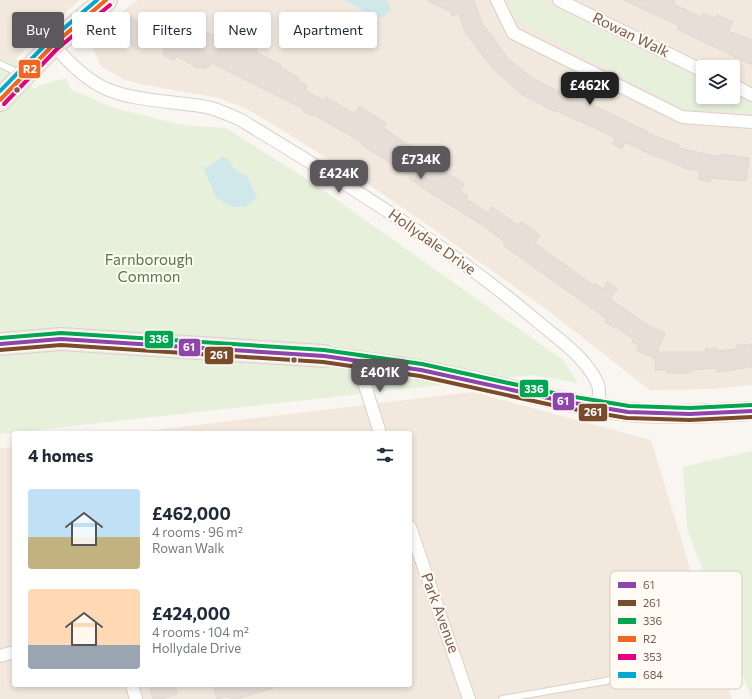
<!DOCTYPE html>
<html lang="en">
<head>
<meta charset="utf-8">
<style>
	body { margin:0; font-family:Commissioner,sans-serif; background:#f6f6f7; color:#1f2937; height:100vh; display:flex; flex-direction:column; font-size:15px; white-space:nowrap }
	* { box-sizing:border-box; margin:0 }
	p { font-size:13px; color:#747a83 }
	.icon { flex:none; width:22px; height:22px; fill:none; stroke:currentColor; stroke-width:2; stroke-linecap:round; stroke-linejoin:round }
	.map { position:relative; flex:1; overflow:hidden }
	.details { position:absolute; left:12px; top:431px; width:400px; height:256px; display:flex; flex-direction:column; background:#fff; border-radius:4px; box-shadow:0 2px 6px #0003 }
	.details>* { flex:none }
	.guide { position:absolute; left:12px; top:12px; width:400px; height:36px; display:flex; gap:8px }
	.controls { position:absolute; left:696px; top:60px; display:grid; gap:8px }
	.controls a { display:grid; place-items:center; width:44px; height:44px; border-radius:4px; background:#fff; box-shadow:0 2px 6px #0003; font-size:20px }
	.price { position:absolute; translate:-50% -34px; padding:0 9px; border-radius:8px; background:#5c585b; color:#fff; font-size:13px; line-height:26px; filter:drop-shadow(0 1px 2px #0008) }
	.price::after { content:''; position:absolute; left:50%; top:24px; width:12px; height:9px; margin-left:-6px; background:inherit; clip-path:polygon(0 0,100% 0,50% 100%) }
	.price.selected { background:#222; color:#fff }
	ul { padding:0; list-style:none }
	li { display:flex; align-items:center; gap:12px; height:100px; padding:0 16px }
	li span { display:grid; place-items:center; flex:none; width:112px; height:80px; border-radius:4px; color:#555 }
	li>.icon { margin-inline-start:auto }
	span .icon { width:48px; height:48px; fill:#fffc; stroke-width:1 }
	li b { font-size:17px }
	h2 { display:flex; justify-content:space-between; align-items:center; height:48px; padding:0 16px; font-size:17px }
	.tag { padding:0 14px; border-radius:4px; background:#fff; box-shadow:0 2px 6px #0003; font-size:14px; line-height:36px }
	.tag.selected { background:#5c585b; color:#fff }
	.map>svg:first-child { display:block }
	.residential { fill:#f2e8de; fill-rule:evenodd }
	.green { fill:#e7f0db }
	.water { fill:#d0e8ea }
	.building { fill:#e6ded7; stroke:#e2d8d2 }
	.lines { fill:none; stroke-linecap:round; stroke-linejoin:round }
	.lane-casing { stroke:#d7d1cb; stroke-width:8 }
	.street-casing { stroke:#d7d1cb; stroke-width:14 }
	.primary-casing { stroke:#dad1cc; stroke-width:20 }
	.highway-casing { stroke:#dad1cc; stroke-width:24 }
	.lane { stroke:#fefefd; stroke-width:6 }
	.street { stroke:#fefefd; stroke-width:12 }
	.primary { stroke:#f3eee8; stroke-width:19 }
	.highway { stroke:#f2eae7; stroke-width:22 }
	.bus-1-casing { stroke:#fffaf3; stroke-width:7 }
	.bus-2-casing { stroke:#fffaf3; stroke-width:7 }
	.bus-3-casing { stroke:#fffaf3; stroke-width:7 }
	.bus-4-casing { stroke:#fffaf3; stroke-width:7 }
	.bus-5-casing { stroke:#fffaf3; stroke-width:7 }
	.bus-6-casing { stroke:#fffaf3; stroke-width:7 }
	.bus-1 { stroke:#8e44ad; stroke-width:4 }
	.bus-2 { stroke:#7a4b2a; stroke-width:4 }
	.bus-3 { stroke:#00a651; stroke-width:4 }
	.bus-4 { stroke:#f26522; stroke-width:4 }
	.bus-5 { stroke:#e5007d; stroke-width:4 }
	.bus-6 { stroke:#00a9ce; stroke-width:4 }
	.bus-dot { fill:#7a5c4d; stroke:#fffaf3; stroke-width:1.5 }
	.labels { text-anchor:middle; stroke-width:4; stroke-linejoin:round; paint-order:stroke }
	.street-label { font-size:15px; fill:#7a5c4d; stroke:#fffaf3 }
	.park-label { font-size:15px; fill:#537a41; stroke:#fffaf3 }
	.key { fill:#fffaf3; stroke:#d7cbc1; stroke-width:1 }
	.key-label { font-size:11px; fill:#7a5c4d }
	.line-badge { stroke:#fffaf3; stroke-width:1.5 }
	.badge-label { font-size:11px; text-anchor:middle; font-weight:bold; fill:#fff }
</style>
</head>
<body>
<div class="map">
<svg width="752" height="699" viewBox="0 0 752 699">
	<rect width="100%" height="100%" fill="#f9f5f0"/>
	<!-- residential -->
	<g class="residential">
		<polygon points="0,0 79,0 16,58 0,64"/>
		<path d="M138,0H752V385L712,389L650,390L647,388L550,312L432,228L368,184L277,127L245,108L219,98L140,84L123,79L101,66L93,48L97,31ZM703,67H733V97H703Z"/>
		<polygon points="473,392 651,440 719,663 732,699 0,699 0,448 14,447 14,685 410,685 410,433 130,433"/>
	</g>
	<!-- green -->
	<g class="green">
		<polygon points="508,0 540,0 703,80 703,97 733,97 733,95 752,104 752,113 686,110 518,22"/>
		<polygon points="16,58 34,90 38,86 66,78 71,89 110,107 182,125 226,128 317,186 563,360 578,383 532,375 0,434 0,64"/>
		<polygon points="752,451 752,699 687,529 683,467"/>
	</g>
	<!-- water -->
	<g class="water">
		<polygon points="344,0 387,0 391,11 382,18 364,11"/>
		<polygon points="223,156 229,160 235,170 247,176 257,198 245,207 233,207 216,198 203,167 209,167"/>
	</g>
	<!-- building -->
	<g class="building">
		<polygon points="426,0 474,0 482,23 508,58 532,78 563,94 564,92 594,107 595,106 648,132 647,133 679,145 678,148 721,157 721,154 749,158 746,181 710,178 710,182 698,179 700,171 684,168 684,167 648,153 625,142 622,149 612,144 615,138 578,120 578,121 557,111 556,112 521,94 494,70 465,32 459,13 452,16 451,12"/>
		<polygon points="624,0 675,0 673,4 702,17 703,13 715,18 717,15 733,22 728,31 752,40 752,65 677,29 679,26"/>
		<polygon points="184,13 200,22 197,27 234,48 236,45 244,49 248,41 258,47 256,52 281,65 280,67 299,78 298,81 307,85 305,90 324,101 326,97 355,114 359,106 386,123 383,128 438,163 436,166 464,184 460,190 468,196 466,199 488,213 492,207 518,225 521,222 540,235 535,243 536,244 593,285 595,283 603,289 607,282 617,289 610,299 646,324 665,333 657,352 706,352 705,349 717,348 717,351 737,349 737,345 752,344 752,367 717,372 717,368 690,370 690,373 666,373 667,370 655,370 655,356 654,358 636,350 639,345 632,342 633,339 615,326 614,328 605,322 607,319 504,246 506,243 484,226 429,192 409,178 411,176 362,145 363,143 313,114 312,116 303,111 304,109 212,63 206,69 199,66 198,68 176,56 174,60 163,55 165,50 149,39 136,50 129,42 125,45 121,40 118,42 107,30 117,22 121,26 132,17 145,32 153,21 173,35"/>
		<polygon points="149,685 175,685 177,694 161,699 153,699"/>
		<polygon points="213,685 274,685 274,688 237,699 230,699 229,696 217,699"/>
	</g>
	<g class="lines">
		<!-- lane casing -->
		<g class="lane-casing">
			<g id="lane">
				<polyline points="0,64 19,73"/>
				<polyline points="502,699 606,681 647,662"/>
			</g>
		</g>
		<!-- street casing -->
		<g class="street-casing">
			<g id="street">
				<polyline points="497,0 513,33 682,117 752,122"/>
				<polyline points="559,0 703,71"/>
				<path d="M53,45C68,61 84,78 104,88C133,101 170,101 201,106C215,108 228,114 241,120C343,182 446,244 537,321C558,339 583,355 596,380C601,389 599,398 597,407"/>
				<polyline points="733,85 752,95"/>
				<polyline points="357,360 380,433"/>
				<polyline points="410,527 469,699"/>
				<polyline points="0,656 14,652"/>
				<polyline points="132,685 136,699"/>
			</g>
		</g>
		<!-- primary casing -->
		<g class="primary-casing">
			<path id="primary" d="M324,356C367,361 410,367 453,376C511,388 569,405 628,412C669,416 710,414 752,411"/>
		</g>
		<!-- highway casing -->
		<g class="highway-casing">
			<g id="highway">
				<polyline points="0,100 53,45 106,0"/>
				<polyline points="0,344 61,339 324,356"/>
			</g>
		</g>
		<!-- lane -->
		<use href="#lane" class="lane"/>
		<!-- street -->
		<use href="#street" class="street"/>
		<!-- primary -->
		<use href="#primary" class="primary"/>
		<!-- highway -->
		<use href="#highway" class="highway"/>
		<!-- bus-1 casing -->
		<g class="bus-1-casing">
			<polyline id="bus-1" points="0,344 61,339 324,356 421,370 562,401 628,412 690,414 752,411"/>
		</g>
		<!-- bus-2 casing -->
		<g class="bus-2-casing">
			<polyline id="bus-2" points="0,350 61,345 323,362 420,376 561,407 627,418 690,420 752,417"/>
		</g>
		<!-- bus-3 casing -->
		<g class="bus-3-casing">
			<polyline id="bus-3" points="0,338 61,333 324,350 422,364 563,395 629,406 690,408 752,405"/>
		</g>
		<!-- bus-4 casing -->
		<g class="bus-4-casing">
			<polyline id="bus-4" points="0,100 53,45 106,0"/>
		</g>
		<!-- bus-5 casing -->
		<g class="bus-5-casing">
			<polyline id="bus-5" points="4,104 57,49 110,5"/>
		</g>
		<!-- bus-6 casing -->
		<g class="bus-6-casing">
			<polyline id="bus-6" points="0,91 49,41 97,0"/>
		</g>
		<!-- bus-1 -->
		<use href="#bus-1" class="bus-1"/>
		<!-- bus-2 -->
		<use href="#bus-2" class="bus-2"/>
		<!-- bus-3 -->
		<use href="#bus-3" class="bus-3"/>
		<!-- bus-4 -->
		<use href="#bus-4" class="bus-4"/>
		<!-- bus-5 -->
		<use href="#bus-5" class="bus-5"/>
		<!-- bus-6 -->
		<use href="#bus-6" class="bus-6"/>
	</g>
	<!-- markers -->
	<g class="bus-dot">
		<circle cx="17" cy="90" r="3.5"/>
		<circle cx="294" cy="360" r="3.5"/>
	</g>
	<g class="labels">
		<!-- street labels -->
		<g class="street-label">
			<text transform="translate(631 35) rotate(26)" y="5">Rowan Walk</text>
			<text transform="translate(432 242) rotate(35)" y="5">Hollydale Drive</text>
			<text transform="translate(440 613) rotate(70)" y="5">Park Avenue</text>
		</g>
		<!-- park labels -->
		<g class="park-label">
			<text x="149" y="265">Farnborough<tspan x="149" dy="17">Common</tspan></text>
		</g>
	</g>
	<!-- legend -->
	<rect x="610" y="571" width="132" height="118" rx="6" class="key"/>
	<rect x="618" y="582" width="18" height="6" fill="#8e44ad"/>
	<rect x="618" y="600" width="18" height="6" fill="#7a4b2a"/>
	<rect x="618" y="618" width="18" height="6" fill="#00a651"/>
	<rect x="618" y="636" width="18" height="6" fill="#f26522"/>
	<rect x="618" y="654" width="18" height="6" fill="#e5007d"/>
	<rect x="618" y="672" width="18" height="6" fill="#00a9ce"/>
	<g class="key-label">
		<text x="643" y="589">61</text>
		<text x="643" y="607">261</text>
		<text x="643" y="625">336</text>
		<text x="643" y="643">R2</text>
		<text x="643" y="661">353</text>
		<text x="643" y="679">684</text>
	</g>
	<g class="line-badge">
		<rect x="18" y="59" width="23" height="20" rx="4" fill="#f26522"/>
		<rect x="144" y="330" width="30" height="19" rx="4" fill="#00a651"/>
		<rect x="178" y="338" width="23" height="19" rx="4" fill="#8e44ad"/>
		<rect x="204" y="346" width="30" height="19" rx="4" fill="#7a4b2a"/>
		<rect x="519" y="379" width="30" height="19" rx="4" fill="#00a651"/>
		<rect x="552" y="392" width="23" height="19" rx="4" fill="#8e44ad"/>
		<rect x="578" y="403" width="30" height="19" rx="4" fill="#7a4b2a"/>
	</g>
	<g class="badge-label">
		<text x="30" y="73">R2</text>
		<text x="159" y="343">336</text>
		<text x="189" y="351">61</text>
		<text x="219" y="359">261</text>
		<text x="534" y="393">336</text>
		<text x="563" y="405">61</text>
		<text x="593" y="416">261</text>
	</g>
</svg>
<div class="controls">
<a><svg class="icon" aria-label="layers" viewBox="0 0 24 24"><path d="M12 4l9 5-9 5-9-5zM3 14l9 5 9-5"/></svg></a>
</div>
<b class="price selected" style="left:590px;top:106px">£462K</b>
<b class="price" style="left:421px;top:180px">£734K</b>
<b class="price" style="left:339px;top:194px">£424K</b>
<b class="price" style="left:380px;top:393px">£401K</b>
<div class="guide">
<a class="tag selected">Buy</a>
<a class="tag">Rent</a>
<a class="tag">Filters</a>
<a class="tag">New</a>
<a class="tag">Apartment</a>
</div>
<section class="details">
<h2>4 homes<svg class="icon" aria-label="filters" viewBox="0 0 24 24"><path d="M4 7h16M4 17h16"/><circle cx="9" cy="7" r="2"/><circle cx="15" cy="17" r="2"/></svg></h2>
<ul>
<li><span style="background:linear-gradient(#bfe0f5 60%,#c2b280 0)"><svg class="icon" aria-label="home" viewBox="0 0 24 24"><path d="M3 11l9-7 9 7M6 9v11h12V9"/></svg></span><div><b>£462,000</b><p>4 rooms · 96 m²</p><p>Rowan Walk</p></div></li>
<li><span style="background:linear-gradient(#ffd9b3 70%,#9aa5b1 0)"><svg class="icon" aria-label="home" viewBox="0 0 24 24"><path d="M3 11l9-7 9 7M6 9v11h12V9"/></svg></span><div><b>£424,000</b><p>4 rooms · 104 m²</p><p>Hollydale Drive</p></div></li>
</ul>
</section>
</div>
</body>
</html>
